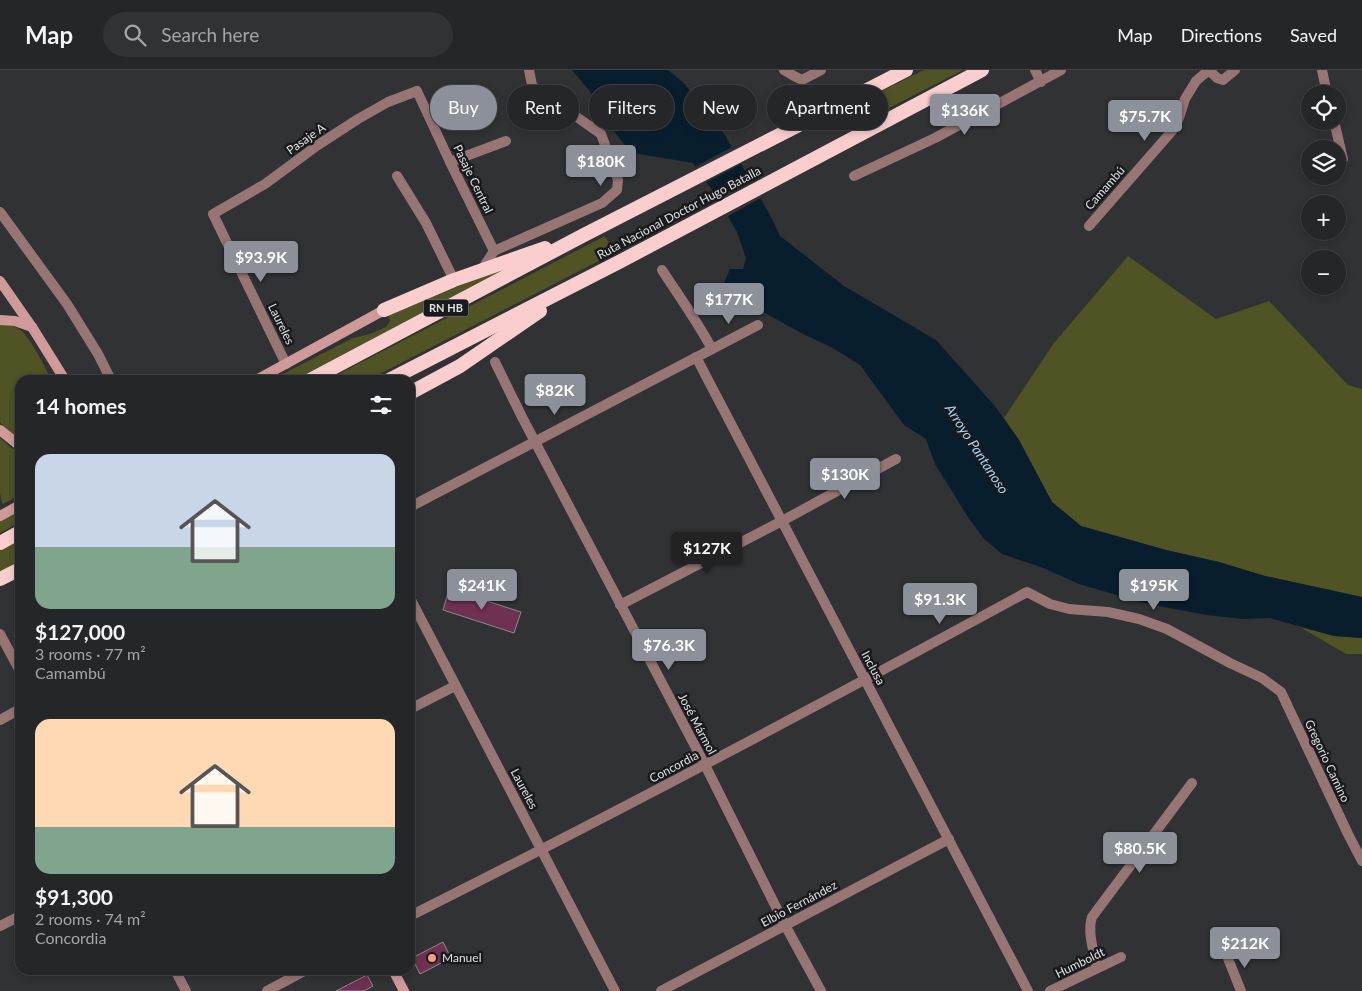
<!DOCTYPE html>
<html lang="en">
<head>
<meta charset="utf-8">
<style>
	body { margin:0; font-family:Lato,sans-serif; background:#303233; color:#f1f3f6; height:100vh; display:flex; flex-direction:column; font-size:19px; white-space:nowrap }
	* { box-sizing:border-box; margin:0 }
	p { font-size:16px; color:#a3a5a7 }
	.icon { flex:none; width:28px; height:28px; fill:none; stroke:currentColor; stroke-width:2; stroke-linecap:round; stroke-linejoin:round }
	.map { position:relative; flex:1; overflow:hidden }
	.details { position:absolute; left:15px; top:305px; width:400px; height:600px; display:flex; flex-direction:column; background:#242627; border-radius:15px; box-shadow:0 2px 8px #0003,0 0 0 1px #414344 }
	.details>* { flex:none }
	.guide { position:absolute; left:430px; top:15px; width:475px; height:45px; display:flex; gap:10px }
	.tools { position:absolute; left:1301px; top:15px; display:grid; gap:10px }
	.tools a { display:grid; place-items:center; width:45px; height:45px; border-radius:50%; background:#242627; box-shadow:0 2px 8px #0003,0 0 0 1px #414344; font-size:25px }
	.price { position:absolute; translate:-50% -42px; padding:0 11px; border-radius:5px; background:#8c9099; color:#fff; font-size:16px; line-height:32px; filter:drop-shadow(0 1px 2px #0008) }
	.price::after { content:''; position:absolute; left:50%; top:30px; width:15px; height:11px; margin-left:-8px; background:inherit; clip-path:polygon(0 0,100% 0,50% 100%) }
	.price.selected { background:#222; color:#fff }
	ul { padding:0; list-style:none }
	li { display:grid; align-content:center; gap:10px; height:265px; padding:0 20px }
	li span { display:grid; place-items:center; height:155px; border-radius:15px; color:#555 }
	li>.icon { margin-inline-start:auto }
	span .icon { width:90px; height:90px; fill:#fffc; stroke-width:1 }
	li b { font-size:21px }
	h2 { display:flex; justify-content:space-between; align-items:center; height:60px; padding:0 20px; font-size:21px }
	.chip { padding:0 18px; border-radius:22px; background:#242627; box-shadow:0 2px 8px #0003,0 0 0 1px #414344; font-size:18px; line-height:45px }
	.chip.selected { background:#8c9099; color:#fff }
	header { display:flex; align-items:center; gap:30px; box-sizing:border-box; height:70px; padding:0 25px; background:#242627; border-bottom:1px solid #414344 }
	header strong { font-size:24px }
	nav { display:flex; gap:28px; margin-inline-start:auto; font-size:18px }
	.search { width:350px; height:45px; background:#303233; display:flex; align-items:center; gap:12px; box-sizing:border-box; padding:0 18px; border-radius:28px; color:#a3a5a7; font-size:19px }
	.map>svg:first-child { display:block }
	.green { fill:#505324 }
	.water { fill:#091e2c }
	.pier { fill:#303234 }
	.building { fill:#6f3151; stroke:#8c898a }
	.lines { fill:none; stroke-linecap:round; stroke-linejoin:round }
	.minor { stroke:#977575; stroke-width:10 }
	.tertiary { stroke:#977575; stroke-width:10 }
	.secondary { stroke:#d09a9a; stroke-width:10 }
	.trunk { stroke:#facece; stroke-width:14 }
	.poi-dot { fill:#f2a081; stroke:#191a1b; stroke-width:2 }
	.labels { text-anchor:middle; stroke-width:5; stroke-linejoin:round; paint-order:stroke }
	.shield { fill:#191a1b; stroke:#a3a5a6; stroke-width:1 }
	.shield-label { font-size:11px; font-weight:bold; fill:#dee0e1 }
	.street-label { font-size:12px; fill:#dee0e1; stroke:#191a1b }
	.poi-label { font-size:12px; fill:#dee0e1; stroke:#191a1b; text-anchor:start }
	.water-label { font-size:14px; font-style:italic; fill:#a0d4f9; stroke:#191a1b }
</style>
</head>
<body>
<header>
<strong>Map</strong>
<div class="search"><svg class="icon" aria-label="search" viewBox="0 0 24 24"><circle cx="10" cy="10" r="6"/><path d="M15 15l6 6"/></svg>Search here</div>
<nav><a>Map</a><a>Directions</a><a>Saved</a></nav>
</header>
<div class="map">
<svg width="1362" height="921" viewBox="0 0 1362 921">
	<rect width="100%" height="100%" fill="#303234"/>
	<!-- green -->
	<g class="green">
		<polygon points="924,0 963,0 879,43 870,27"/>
		<polygon points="605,166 614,183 368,310 327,310"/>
		<polygon points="1128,186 1216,249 1269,231 1348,315 1362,319 1362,527 1265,506 1219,492 1166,480 1081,456 1052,432 1019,370 1004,348 1054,273"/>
		<polygon points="508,198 294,310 271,310 353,268 370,264 386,257 389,253 390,250 388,245 486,205"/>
		<path d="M0,254C7,255 13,255 19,259C30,266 45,298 52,310H20V370L7,360L0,352Z"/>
		<polygon points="0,368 10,377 20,383 20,425 3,434 2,433 0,423"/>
		<polygon points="20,441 20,452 0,463 0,451"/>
		<polygon points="20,471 20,492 0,502 0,481"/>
		<polygon points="1300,557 1334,566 1362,568 1362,584 1346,584"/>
	</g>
	<!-- water -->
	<polygon class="water" points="572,0 668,0 684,13 725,65 771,147 780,166 844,216 936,270 994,335 1019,370 1052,432 1081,456 1166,480 1219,492 1265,506 1362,527 1362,568 1334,566 1270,548 1243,549 1207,545 1148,534 1079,514 1041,497 1002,484 984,469 968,447 935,394 926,369 904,355 860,295 831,277 803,264 747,233 724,213 730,199 743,199 746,188 737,162 717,127 693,93 639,84 624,74 610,56 589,20"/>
	<!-- pier -->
	<g class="pier">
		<polygon points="734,76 743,93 705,113 693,98"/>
		<polygon points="752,109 763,127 726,147 715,128"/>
	</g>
	<!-- building -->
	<g class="building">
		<polygon points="449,519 521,542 514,563 443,540"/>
		<polygon points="443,872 451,888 420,904 412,888"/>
		<polygon points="367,905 373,916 364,921 336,921"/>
	</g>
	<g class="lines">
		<!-- minor -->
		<g class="minor">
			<polyline points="784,0 794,6 802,10 821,0"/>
			<polyline points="1035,0 1041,12"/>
			<polyline points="1209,0 1217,8 1223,10 1235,0"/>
			<polyline points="1322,0 1327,24"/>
			<polyline points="1334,51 1343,89"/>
			<polyline points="450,92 506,71"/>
			<polyline points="397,106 426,153 454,210"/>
			<polyline points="854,106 935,68 1061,0"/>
			<polyline points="0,142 67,234 98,284 111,310"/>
			<polyline points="1089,156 1172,61 1179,48 1185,29 1196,11 1209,0"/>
			<path d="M662,200C679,226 697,251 712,279"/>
			<polyline points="481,201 494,181 602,133 617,120 618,110 601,64 551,29 538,22 532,15 529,0"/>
			<polyline points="696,287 1028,921"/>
			<polyline points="495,292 522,347 705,695 785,855 821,921"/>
			<polyline points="286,294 213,144 265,114 318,75 358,49 388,32 417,21 450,92 494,181"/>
			<polyline points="410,437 758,255"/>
			<polyline points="410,528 615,921"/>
			<polyline points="620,535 782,451 896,389"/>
			<polyline points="0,564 20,601"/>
			<polyline points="410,639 455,616"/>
			<polyline points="0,650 20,639"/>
			<path d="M410,846C618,742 823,633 1027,522L1050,534L1069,539L1108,542L1139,549L1167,559L1230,593L1262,608L1281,622L1348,764L1362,791"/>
			<polyline points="1227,886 1241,921"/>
			<path d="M1097,898C1094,882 1087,862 1092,847L1192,713"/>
			<polyline points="175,900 186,921"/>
			<polyline points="267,921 306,900"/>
			<polyline points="661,921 949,769"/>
			<polyline points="1050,921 1121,887"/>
		</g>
		<!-- tertiary -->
		<polyline class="tertiary" points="0,856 20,846"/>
		<!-- secondary -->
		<g class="secondary">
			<polyline points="0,211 32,257 65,310"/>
			<polyline points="0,250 15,251 32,257"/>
			<polyline points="256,310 384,240"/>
			<polyline points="0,360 20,376"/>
			<polyline points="0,446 20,435"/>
			<polyline points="393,900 404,921"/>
		</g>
		<!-- trunk -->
		<g class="trunk">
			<polyline points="384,240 454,210 545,178"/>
			<polyline points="310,310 582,166 906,0"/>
			<polyline points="389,310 621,191 982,0"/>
			<polyline points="410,323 460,296 540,241"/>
			<polyline points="0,473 20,462"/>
			<polyline points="0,509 20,499"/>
		</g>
	</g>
	<!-- markers -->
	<circle class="poi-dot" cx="432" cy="888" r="5"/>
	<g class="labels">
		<!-- shield labels -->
		<rect class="shield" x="423.5" y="229.5" width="45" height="17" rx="4"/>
		<g class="shield-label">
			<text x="446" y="242">RN HB</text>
		</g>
		<!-- street labels -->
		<g class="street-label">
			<text transform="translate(306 69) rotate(-35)" y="4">Pasaje A</text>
			<text transform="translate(473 109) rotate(64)" y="4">Pasaje Central</text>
			<text transform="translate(1105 118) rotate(-49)" y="4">Camambú</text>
			<text transform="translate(679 143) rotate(-28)" y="4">Ruta Nacional Doctor Hugo Batalla</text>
			<text transform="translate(281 254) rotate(64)" y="4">Laureles</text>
			<text transform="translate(873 598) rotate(62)" y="4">Inclusa</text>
			<text transform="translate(697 654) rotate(62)" y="4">José Mármol</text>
			<text transform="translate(1327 691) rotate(65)" y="4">Gregorio Camino</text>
			<text transform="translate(674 697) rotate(-28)" y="4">Concordia</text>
			<text transform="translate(524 719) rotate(62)" y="4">Laureles</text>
			<text transform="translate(799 834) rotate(-28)" y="4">Elbio Fernández</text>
			<text transform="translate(1080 893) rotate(-26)" y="4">Humboldt</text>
		</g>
		<!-- poi labels -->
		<g class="poi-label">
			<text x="442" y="892">Manuel</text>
		</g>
		<!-- water labels -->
		<g class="water-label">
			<text transform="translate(977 379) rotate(57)" y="5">Arroyo Pantanoso</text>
		</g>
	</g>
</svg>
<div class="tools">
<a><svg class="icon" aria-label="locate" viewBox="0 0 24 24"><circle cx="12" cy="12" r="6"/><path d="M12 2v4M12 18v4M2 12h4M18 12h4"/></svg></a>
<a><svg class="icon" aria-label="layers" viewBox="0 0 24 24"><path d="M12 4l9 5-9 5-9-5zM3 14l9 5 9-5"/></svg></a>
<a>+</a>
<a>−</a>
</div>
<b class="price" style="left:965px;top:66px">$136K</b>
<b class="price" style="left:1145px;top:72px">$75.7K</b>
<b class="price" style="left:601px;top:117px">$180K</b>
<b class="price" style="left:261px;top:213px">$93.9K</b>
<b class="price" style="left:729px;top:255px">$177K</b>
<b class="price" style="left:555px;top:346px">$82K</b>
<b class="price" style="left:845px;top:430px">$130K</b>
<b class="price selected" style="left:707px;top:504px">$127K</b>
<b class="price" style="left:482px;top:541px">$241K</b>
<b class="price" style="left:1154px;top:541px">$195K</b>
<b class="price" style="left:940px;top:555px">$91.3K</b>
<b class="price" style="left:669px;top:601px">$76.3K</b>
<b class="price" style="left:1140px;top:804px">$80.5K</b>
<b class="price" style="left:1245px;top:899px">$212K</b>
<div class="guide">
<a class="chip selected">Buy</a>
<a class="chip">Rent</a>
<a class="chip">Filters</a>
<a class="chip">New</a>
<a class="chip">Apartment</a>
</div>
<section class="details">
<h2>14 homes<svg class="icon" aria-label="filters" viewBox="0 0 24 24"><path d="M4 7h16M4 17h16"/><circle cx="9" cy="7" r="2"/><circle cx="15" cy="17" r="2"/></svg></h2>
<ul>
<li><span style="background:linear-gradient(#c9d6e8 60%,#7fa58c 0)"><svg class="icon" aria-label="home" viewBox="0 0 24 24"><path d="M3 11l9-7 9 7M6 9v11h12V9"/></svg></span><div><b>$127,000</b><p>3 rooms · 77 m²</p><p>Camambú</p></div></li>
<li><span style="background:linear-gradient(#ffd9b3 70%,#7fa58c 0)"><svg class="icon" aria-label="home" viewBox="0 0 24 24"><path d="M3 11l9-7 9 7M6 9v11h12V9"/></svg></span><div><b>$91,300</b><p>2 rooms · 74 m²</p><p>Concordia</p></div></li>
</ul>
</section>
</div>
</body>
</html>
